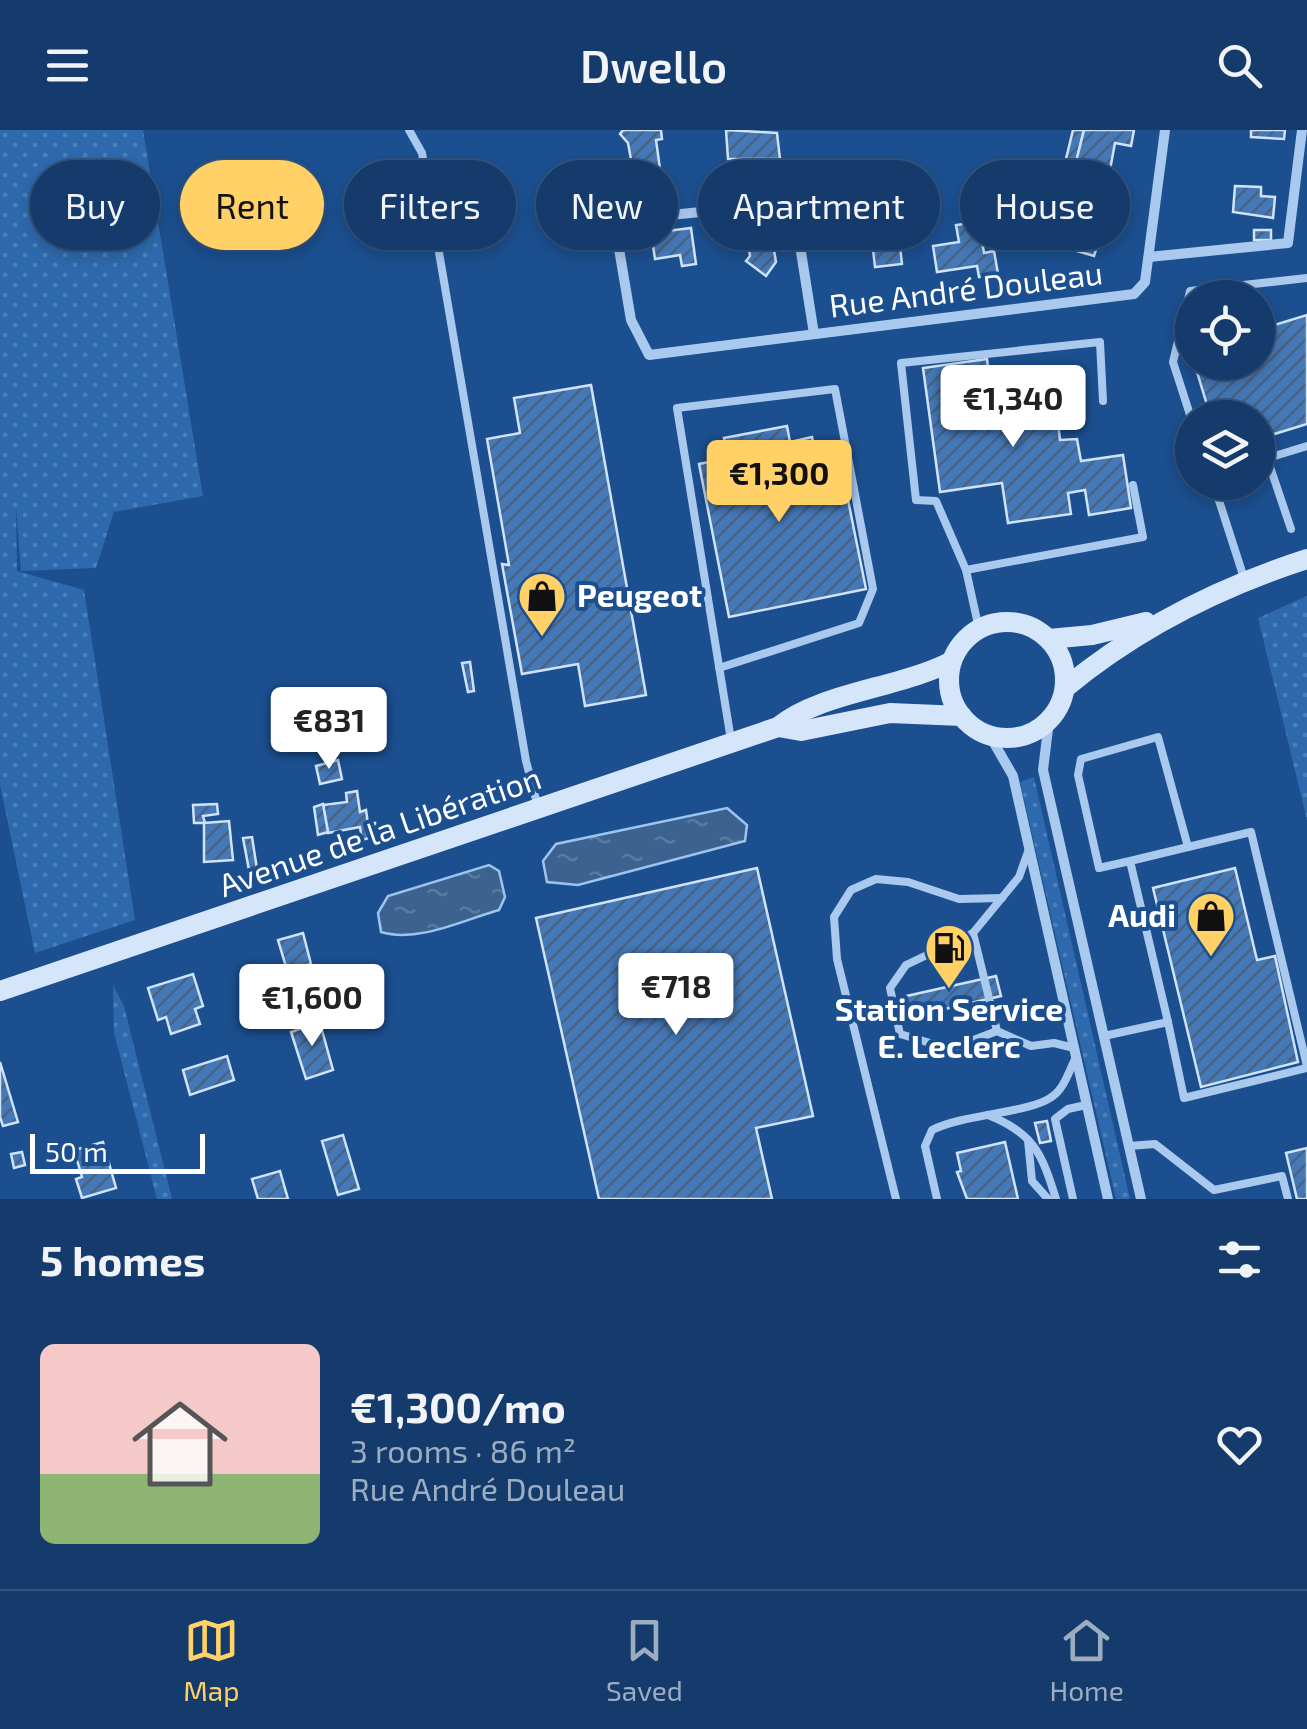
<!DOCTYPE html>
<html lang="en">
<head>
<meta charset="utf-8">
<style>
	body { margin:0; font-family:"Exo 2",sans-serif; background:#1d4271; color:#f1f3f6; height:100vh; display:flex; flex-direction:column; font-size:38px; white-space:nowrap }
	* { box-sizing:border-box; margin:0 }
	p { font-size:32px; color:#9dadc1 }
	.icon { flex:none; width:55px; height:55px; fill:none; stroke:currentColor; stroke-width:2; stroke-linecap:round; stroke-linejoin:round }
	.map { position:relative; height:1069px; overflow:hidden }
	.drawer { display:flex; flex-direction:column; background:#143b6b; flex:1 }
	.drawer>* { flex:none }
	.guide { position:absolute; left:30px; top:30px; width:1248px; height:90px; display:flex; gap:20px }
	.buttons { position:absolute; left:1175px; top:150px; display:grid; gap:20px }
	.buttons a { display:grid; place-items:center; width:100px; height:100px; border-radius:50%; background:#143b6b; box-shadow:0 5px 15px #0003,0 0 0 2px #33557e; font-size:50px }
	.scale { position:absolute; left:30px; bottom:25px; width:175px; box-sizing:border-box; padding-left:10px; border:5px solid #fff; border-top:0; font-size:28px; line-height:35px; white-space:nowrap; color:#fff; -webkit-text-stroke:8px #1b4f8f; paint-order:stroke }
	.price { position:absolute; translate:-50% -85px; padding:0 22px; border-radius:10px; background:#fff; color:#222; font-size:32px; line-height:65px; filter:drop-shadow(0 2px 5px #0008) }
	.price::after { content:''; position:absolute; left:50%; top:60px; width:30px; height:22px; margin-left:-15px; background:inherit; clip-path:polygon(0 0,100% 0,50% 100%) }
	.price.on { background:#ffd166; color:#111 }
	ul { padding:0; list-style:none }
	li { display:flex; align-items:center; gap:30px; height:250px; padding:0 40px }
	li span { display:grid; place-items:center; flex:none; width:280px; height:200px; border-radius:15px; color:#555 }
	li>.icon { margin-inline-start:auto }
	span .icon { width:120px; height:120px; fill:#fffc; stroke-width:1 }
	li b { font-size:42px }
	h2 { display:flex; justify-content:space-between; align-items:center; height:120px; padding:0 40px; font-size:42px }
	.tag { padding:0 35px; border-radius:45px; background:#143b6b; box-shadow:0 5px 15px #0003,0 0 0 2px #33557e; font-size:35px; line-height:90px }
	.tag.on { background:#ffd166; color:#111 }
	header { display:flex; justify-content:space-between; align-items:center; height:130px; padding:0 40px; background:#143b6b; font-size:45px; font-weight:600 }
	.dock { display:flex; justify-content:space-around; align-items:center; height:140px; border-top:2px solid #33557e; background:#143b6b; font-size:28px; color:#9dadc1 }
	.dock a { display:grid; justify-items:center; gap:5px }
	.dock .on { color:#ffd166 }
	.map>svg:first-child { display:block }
	.grass { fill:url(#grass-dots) }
	.water { fill:url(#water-ripples); stroke:#9cc4f0; stroke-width:2.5 }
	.building { fill:url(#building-hatch); stroke:#cfe3fa; stroke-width:2.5 }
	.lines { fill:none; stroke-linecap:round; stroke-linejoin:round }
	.lane { stroke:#a9c9ee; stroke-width:8 }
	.street { stroke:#a9c9ee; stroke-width:10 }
	.secondary { stroke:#d6e6fa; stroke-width:20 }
	.labels { text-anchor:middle; stroke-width:8; stroke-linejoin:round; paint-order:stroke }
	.street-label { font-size:32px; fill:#fff; stroke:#1b4f8f }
	.poi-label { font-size:32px; font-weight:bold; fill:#fff; stroke:#1b4f8f; text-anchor:start }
</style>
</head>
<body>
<header><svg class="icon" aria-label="menu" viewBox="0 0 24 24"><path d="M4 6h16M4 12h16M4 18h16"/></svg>Dwello<svg class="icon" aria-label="search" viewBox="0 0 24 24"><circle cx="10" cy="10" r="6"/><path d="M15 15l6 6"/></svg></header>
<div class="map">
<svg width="1307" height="1069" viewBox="0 0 1307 1069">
	<defs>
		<pattern id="grass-dots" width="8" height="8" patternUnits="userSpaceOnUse" patternTransform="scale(2.5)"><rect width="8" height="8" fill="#2e69ad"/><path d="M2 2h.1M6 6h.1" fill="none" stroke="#4d80b9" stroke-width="1.8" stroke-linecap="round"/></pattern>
		<pattern id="water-ripples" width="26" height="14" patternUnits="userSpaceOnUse" patternTransform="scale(2.5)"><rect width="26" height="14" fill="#3c6290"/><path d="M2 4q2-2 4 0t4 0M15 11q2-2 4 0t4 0" fill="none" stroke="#597aa1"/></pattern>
		<pattern id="building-hatch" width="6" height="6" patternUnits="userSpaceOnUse" patternTransform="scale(2.5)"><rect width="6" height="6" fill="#4478b7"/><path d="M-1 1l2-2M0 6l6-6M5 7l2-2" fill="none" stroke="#486282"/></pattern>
	</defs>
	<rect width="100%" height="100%" fill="#1b4f8f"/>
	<!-- grass -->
	<g class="grass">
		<polygon points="0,0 143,0 203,366 114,382 96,438 21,441 16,377 17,441 84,460 135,790 35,823 0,655"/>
		<polygon points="1307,466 1307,690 1258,488"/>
		<polygon points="1034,647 1130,1069 1116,1069 1020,652"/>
		<polygon points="113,855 124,876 172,1069 157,1069 114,903"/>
	</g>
	<!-- water -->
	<g class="water">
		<polygon points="727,678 747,695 745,711 578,755 547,752 543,731 556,714"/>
		<path d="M489,735L499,741L505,767L499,780C463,790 418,813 381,802L378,783L388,766Z"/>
	</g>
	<!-- building -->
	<g class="building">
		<polygon points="623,0 661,0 662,9 656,10 660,39 641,41 640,34 632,35 628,13 620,4"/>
		<polygon points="726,0 777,3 780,29 728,29"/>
		<polygon points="1073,0 1084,0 1075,36 1065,33"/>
		<polygon points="1084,0 1134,0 1131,16 1115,13 1109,45 1075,36"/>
		<polygon points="1251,0 1285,0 1284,9 1251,7"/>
		<polygon points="854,32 870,34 867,49 887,52 883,77 827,64 830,38 852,41"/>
		<polygon points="1235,56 1261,57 1261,66 1275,67 1273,88 1233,82"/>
		<polygon points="1054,86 1102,100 1094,126 1046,112"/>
		<polygon points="769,90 776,132 766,146 746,131 750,126 745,94"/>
		<polygon points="979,92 984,123 994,121 998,144 979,147 977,136 937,142 933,116 959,112 956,95"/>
		<polygon points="889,97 890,108 899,107 902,134 875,137 872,111 866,112 864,100"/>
		<polygon points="691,98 696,134 682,136 680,125 655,129 651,103"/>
		<rect x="1254" y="100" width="17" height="10"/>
		<polygon points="1307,185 1307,294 1258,309 1258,288 1211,288 1194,232 1258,232 1258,200"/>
		<polygon points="987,229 994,283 1056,275 1060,310 1077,309 1081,331 1123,325 1131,378 1089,385 1085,360 1068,363 1071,384 1008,393 1002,353 940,362 923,238"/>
		<polygon points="591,255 646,565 585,576 578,534 522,544 502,434 509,435 487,309 520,303 514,268"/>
		<polygon points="787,296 790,312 812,307 823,359 845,355 866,459 729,487 699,334 728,328 724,308"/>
		<polygon points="470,532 474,561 468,562 462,533"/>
		<polygon points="338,630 342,649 320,654 316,636"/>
		<polygon points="357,661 360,682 366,680 368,694 375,693 376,706 362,710 360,697 328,703 323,675 347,672 346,663"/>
		<polygon points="217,674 218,684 203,686 205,693 194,693 193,675"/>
		<polygon points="323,674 328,702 318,705 314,677"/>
		<polygon points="229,691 233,730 204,732 204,693"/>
		<polygon points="252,707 257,739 249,740 243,708"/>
		<polygon points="757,738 813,986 756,998 772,1069 599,1069 536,788"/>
		<polygon points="1235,738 1257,830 1275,826 1298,932 1201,957 1153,758"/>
		<polygon points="303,803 311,834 287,840 278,810"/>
		<polygon points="193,844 203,876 195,879 200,894 171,904 166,887 158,890 148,858"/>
		<polygon points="996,846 1001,866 906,888 902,867"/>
		<polygon points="313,887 315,894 320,893 333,940 306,949 291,902 300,899 298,892"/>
		<polygon points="227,926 234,950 190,965 183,940"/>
		<polygon points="0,932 18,992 3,996 0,987"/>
		<polygon points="1047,991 1051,1011 1040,1013 1035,993"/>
		<polygon points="343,1005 359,1059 338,1065 322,1011"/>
		<polygon points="103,1012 116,1058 82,1068 76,1049 82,1047 74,1020"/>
		<polygon points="1005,1012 1018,1069 967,1069 957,1042 961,1041 957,1023"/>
		<polygon points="1307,1018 1307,1069 1297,1069 1286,1023"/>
		<polygon points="22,1022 25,1035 14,1038 11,1024"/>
		<polygon points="280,1041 288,1069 258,1069 252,1049"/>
	</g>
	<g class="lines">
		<!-- lane -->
		<g class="lane">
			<polyline points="409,0 422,23 526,631 538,677"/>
			<polyline points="1192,291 1173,232 1190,161 1307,148"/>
			<polyline points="1267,328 1291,399"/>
			<polyline points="1258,331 1307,316"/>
			<polyline points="1213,352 1244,448"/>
			<polyline points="966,440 936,371 916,370 901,233 1100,212 1103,271"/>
			<polyline points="979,499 966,440 1143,407 1133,355"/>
			<polyline points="719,538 859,493 873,459 835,259 677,278 731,610"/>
			<polyline points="1188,717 1251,702 1307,936"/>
			<polyline points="1029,719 1019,747 973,803 997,901 1031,916 1054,913 1074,918"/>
			<polyline points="973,803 906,835 890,858 900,904 950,919 997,901"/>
			<polyline points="1168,892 1184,968 1307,938"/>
			<polyline points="1104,906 1168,892 1130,731 1188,717 1158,607 1081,629 1078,645 1099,738 1130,731"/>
			<path d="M988,985C1034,1003 1042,1024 1056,1069"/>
			<polyline points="1028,1010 1032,1051 1048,1069"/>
			<polyline points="1129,1016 1155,1014 1214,1060 1282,1046 1288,1069"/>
			<polyline points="896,1069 837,829 834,787 851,760 876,749 908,752 959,769 1002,768"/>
			<path d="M937,1069L925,1016L932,1000C964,984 1028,983 1050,968C1064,960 1069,941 1076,927"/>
			<polyline points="1073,1069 1055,989 1068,979 1086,975"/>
		</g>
		<!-- street -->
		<g class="street">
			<polyline points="1149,127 1288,113 1302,0"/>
			<polyline points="814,204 795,84 782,74 630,89 616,101 631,190 649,225 1134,164 1145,152 1165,0"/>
			<polyline points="1049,591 1043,640 1141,1069"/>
			<polyline points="990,606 1013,646 1108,1069"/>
		</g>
		<!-- secondary -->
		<g class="secondary">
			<circle cx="1007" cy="550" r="58"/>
			<polyline points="1049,509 1092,505 1146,492"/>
			<path d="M1065,558C1135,500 1220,457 1307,429"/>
			<polyline points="778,597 801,601 890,583 962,586"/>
			<path d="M0,861L778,597C820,562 901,558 952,531"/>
		</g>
	</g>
	<!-- icons -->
	<defs>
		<g id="shop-pin" transform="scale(2.5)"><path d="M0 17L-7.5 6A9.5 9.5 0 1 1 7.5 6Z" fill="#ffd166" stroke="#1b4f8f"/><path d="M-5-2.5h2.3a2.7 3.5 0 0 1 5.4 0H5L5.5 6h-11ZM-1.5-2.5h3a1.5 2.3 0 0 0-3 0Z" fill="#111"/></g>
		<g id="fuel-pin" transform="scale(2.5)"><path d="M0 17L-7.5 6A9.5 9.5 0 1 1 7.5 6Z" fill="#ffd166" stroke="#1b4f8f"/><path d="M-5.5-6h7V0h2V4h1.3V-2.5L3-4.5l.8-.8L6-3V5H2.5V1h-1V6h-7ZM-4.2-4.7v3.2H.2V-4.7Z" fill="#111"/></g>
	</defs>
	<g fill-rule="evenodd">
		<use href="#shop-pin" x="542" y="466"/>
		<use href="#shop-pin" x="1211" y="786"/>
		<use href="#fuel-pin" x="949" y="818"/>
	</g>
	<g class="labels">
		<!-- street labels -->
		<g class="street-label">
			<text transform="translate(966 160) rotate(-7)" y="11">Rue André Douleau</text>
			<text transform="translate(380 702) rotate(-19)" y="11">Avenue de la Libération</text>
		</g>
		<!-- poi labels -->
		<g class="poi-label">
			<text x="577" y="477">Peugeot</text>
			<text x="1176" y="797" text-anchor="end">Audi</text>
			<text x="949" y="891" text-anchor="middle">Station Service<tspan x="949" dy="37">E. Leclerc</tspan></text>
		</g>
	</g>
</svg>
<div class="buttons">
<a><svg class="icon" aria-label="locate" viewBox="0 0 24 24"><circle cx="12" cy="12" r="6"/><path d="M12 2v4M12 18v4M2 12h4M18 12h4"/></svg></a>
<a><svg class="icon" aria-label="layers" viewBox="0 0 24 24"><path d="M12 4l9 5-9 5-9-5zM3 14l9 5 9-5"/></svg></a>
</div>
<div class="scale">50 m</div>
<b class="price" style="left:1013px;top:320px">€1,340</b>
<b class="price on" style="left:779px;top:395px">€1,300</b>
<b class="price" style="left:329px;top:642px">€831</b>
<b class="price" style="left:676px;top:908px">€718</b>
<b class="price" style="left:312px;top:919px">€1,600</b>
<div class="guide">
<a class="tag">Buy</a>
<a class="tag on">Rent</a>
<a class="tag">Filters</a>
<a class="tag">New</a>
<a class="tag">Apartment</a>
<a class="tag">House</a>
</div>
</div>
<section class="drawer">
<h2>5 homes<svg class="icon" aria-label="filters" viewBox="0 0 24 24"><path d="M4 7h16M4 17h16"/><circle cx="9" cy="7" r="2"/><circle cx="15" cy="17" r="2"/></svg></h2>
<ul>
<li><span style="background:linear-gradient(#f6c9c9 65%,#8fb573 0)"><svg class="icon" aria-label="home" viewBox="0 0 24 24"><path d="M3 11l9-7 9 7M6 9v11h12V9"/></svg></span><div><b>€1,300/mo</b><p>3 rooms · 86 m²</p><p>Rue André Douleau</p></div><svg class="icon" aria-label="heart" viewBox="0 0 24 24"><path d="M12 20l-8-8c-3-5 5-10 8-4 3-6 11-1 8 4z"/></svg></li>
</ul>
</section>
<nav class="dock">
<a class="on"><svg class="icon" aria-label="map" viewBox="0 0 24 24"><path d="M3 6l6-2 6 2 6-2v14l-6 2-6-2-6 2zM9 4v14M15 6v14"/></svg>Map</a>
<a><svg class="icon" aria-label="saved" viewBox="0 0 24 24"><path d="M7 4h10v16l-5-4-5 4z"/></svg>Saved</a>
<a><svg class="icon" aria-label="home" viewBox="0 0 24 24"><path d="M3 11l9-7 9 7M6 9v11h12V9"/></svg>Home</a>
</nav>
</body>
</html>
